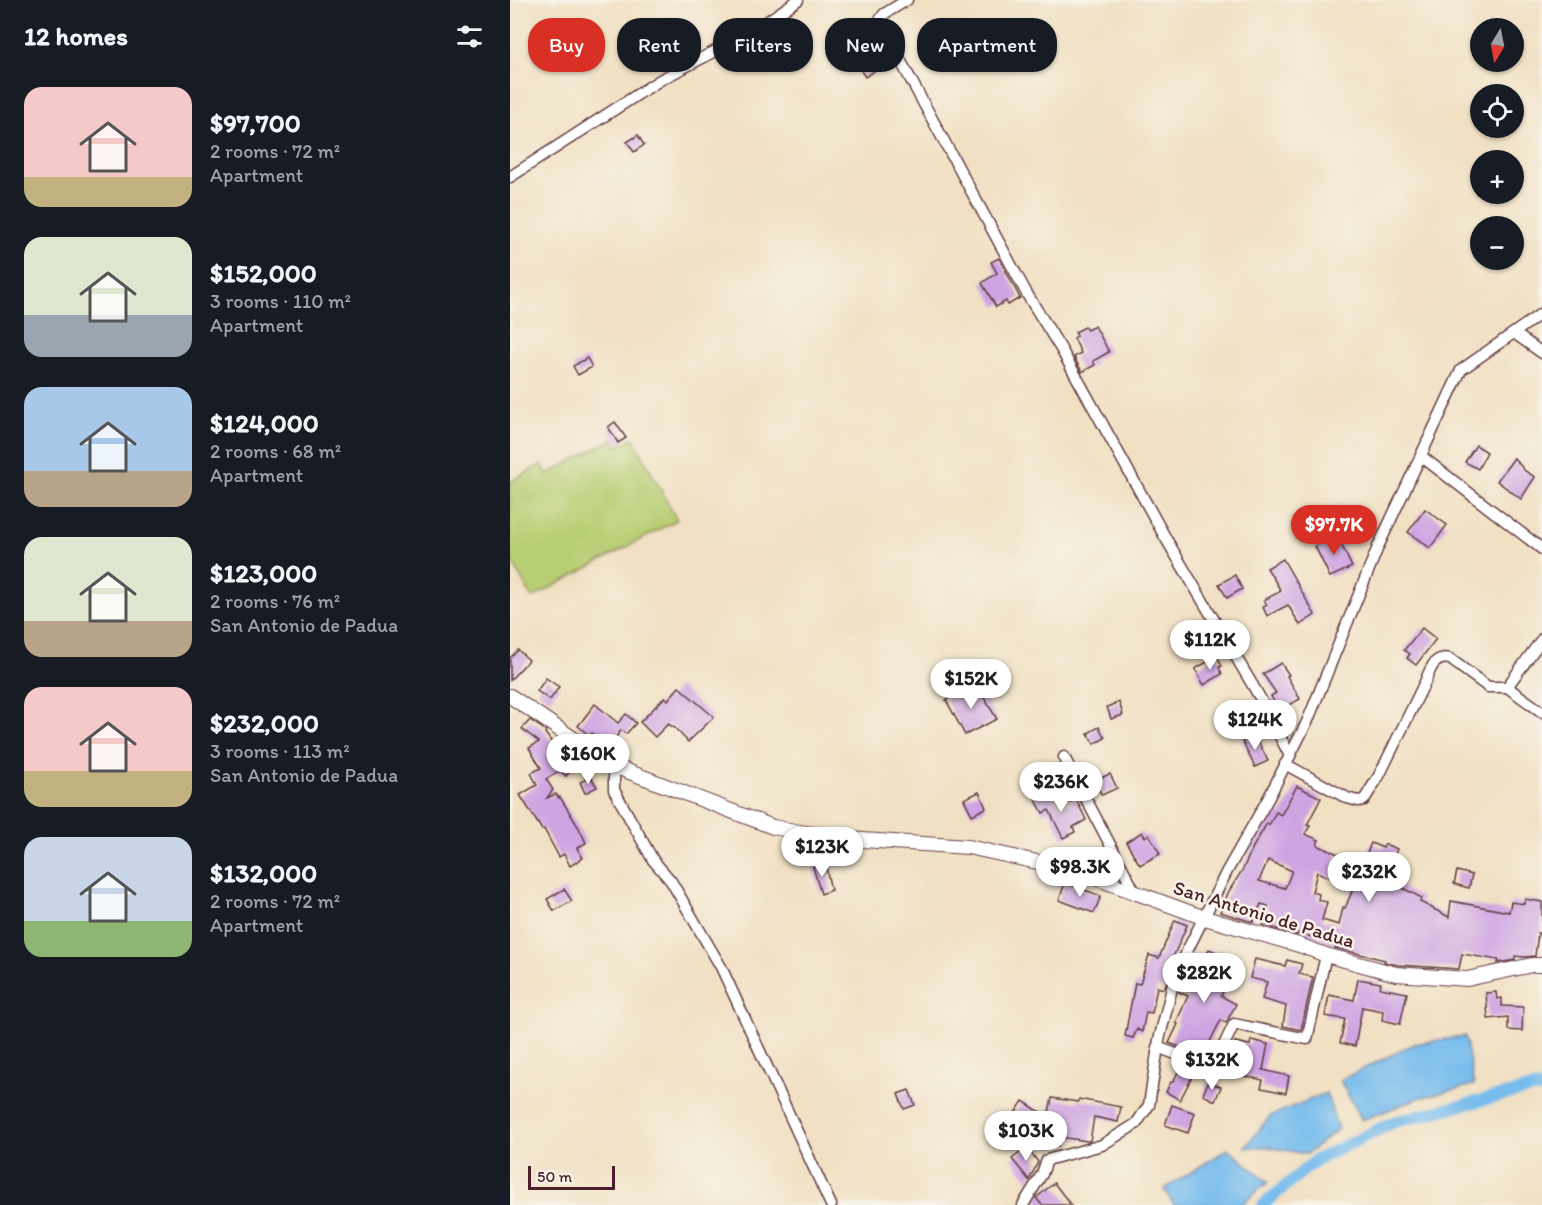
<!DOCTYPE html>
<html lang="en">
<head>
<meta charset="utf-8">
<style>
	body { margin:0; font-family:Itim,sans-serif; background:#242831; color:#f1f3f6; height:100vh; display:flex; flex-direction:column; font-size:22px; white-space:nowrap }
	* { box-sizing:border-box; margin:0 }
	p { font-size:20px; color:#9ea1a6 }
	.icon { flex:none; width:33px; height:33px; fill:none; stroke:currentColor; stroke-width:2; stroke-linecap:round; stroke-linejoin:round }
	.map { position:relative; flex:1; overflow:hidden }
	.side { display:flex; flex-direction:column; background:#171b24; width:510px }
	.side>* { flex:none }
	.guide { position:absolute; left:18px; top:18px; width:570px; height:54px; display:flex; gap:12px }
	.needle { width:39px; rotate:190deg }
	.controls { position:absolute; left:960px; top:18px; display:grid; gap:12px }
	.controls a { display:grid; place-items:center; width:54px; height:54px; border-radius:50%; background:#171b24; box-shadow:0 2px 4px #0004; font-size:30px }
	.scale { position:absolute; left:18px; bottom:15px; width:87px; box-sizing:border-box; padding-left:6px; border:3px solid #4a1f2b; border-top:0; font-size:16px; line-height:21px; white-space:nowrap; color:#4a1f2b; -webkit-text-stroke:4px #f7f3e8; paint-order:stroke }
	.price { position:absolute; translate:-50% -51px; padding:0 14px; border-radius:21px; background:#fff; color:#222; font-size:20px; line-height:39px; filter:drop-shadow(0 2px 3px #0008) }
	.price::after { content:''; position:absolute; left:50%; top:36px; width:18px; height:14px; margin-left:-9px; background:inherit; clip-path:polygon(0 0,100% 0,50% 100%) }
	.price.selected { background:#d93025; color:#fff }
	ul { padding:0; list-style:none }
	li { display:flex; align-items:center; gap:18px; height:150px; padding:0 24px }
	li span { display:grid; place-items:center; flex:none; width:168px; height:120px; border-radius:18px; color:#555 }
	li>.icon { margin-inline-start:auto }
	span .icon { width:72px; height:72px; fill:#fffc; stroke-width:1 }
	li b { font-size:26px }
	h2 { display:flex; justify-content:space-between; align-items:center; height:72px; padding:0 24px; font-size:26px }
	.tag { padding:0 21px; border-radius:24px; background:#171b24; box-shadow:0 2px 4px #0004; font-size:21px; line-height:54px }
	.tag.selected { background:#d93025; color:#fff }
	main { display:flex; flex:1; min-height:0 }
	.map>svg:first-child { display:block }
	.green { fill:#b7cd71; stroke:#80764e; stroke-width:1.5 }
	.water { fill:#76bced; stroke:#606e8c; stroke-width:1.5 }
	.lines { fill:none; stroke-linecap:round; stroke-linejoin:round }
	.canal { stroke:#76bced; stroke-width:12 }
	.building { fill:#cfa4e2; fill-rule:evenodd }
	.minor-casing { stroke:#633c42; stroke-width:13 }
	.tertiary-casing { stroke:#633c42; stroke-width:16 }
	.minor { stroke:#fff; stroke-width:10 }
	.tertiary { stroke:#fff; stroke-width:14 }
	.labels { text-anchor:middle; stroke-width:5; stroke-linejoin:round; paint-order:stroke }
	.street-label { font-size:20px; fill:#4a1f2b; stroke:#f7f3e8 }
</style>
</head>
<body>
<main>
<section class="side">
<h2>12 homes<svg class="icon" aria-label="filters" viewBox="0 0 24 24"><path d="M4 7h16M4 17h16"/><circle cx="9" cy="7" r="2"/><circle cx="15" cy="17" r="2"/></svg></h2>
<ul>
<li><span style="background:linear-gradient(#f6c9c9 75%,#c2b280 0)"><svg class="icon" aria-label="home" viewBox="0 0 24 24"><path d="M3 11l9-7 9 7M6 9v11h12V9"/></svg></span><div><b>$97,700</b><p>2 rooms · 72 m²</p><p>Apartment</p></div></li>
<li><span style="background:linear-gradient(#dfe7d0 65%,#9aa5b1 0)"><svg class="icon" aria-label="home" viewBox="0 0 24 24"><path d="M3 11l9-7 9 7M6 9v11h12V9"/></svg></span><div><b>$152,000</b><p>3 rooms · 110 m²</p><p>Apartment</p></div></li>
<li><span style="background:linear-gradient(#a9c7e8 70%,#b9a48a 0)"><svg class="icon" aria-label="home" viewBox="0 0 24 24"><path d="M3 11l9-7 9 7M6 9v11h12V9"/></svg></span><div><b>$124,000</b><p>2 rooms · 68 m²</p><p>Apartment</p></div></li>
<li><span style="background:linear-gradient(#dfe7d0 70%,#b9a48a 0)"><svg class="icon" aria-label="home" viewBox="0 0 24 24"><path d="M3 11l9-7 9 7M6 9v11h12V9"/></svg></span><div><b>$123,000</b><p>2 rooms · 76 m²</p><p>San Antonio de Padua</p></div></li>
<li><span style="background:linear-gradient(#f6c9c9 70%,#c2b280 0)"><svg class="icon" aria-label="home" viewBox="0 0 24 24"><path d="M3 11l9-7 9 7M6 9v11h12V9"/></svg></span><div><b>$232,000</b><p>3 rooms · 113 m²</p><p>San Antonio de Padua</p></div></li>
<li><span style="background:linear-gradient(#c9d6e8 70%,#8fb573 0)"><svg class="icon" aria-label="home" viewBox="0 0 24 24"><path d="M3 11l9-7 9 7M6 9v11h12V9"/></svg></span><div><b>$132,000</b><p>2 rooms · 72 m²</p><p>Apartment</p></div></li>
</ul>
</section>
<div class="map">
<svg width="1032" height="1205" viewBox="0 0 1032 1205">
	<rect width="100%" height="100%" fill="#f7f3e8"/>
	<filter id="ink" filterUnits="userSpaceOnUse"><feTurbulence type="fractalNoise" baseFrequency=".0167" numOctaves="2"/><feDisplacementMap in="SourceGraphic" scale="12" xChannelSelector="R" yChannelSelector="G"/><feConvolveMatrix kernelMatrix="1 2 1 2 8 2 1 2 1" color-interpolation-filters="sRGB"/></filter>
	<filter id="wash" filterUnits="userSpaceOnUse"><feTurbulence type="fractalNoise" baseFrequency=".008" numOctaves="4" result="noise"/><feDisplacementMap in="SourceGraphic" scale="24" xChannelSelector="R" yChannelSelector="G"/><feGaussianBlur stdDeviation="1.35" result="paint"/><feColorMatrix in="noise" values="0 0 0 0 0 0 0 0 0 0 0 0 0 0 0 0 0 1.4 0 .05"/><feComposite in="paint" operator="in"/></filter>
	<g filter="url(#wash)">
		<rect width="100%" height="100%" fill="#f1e0c3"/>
		<!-- green -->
		<polygon class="green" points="123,438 167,520 22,598 0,558 0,482 32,464 38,474 103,439 107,446"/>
		<!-- water -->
		<g class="water">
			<polygon points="955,1036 964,1085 909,1098 852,1120 830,1080 904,1044"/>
			<polygon points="816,1093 828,1129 797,1154 758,1147 735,1147 760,1116"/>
			<polygon points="718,1149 758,1182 731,1205 664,1205 654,1189"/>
		</g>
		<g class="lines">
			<!-- canal -->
			<polyline class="canal" points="753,1205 806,1160 884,1122 1022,1088 1032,1089"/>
		</g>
		<g id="blocks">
			<!-- building -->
			<g class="building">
				<polygon points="361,54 369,68 355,77 346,63"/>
				<polygon points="128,135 134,145 124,152 117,142"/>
				<polygon points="489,258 510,298 498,305 496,301 486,307 472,283 487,273 481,262"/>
				<polygon points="585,326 599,352 583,361 585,365 572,372 564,357 571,353 564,338 567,336 565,332 575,327 577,330"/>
				<polygon points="77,358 82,367 68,375 63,366"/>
				<polygon points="105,422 116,438 108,443 98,427"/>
				<polygon points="966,445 977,452 968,469 955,462"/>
				<polygon points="1004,458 1015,471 1025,477 1011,499 987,481"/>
				<polygon points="915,509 937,525 920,548 898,532"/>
				<polygon points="827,536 842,567 820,577 805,546"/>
				<polygon points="773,559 805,615 790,625 778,605 757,616 753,607 757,605 754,600 771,591 757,568"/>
				<polygon points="725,575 732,589 717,598 709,584"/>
				<polygon points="912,628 926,639 906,665 897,658 900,654 894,650"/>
				<polygon points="8,650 19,660 0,680 0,658"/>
				<polygon points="707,656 712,666 709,667 712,674 694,685 685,669"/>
				<polygon points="771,663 779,675 777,676 790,699 769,711 761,696 766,693 753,674"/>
				<polygon points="36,678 49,687 40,700 27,691"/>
				<polygon points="467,686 487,719 455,735 436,700 449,693 450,696"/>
				<polygon points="169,687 204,717 178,742 165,728 158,724 145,737 130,722 155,697 158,700"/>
				<polygon points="609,702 613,715 601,719 597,707"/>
				<polygon points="85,704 108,723 116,714 126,723 116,734 111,730 100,746 82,733 80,736 68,726"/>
				<polygon points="20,720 36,731 35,733 43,744 42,745 59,760 58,762 64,767 56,776 50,771 36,779 43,790 37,798 46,794 49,798 50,797 69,828 76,843 67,848 73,858 60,866 54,854 49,857 34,829 32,830 10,795 27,785 21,773 31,768 19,748 29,742 12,729"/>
				<polygon points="589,727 595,738 584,744 578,733"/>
				<polygon points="745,735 758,761 745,767 732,741"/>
				<polygon points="600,774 607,788 592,795 583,781"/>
				<polygon points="81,777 87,787 75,793 70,782"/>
				<path d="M787,786L811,798L797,825L800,826L795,834L809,840L807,845L828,854L821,878L807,872L802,892L809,894L808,900L817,902L812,920L829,925L833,907L835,908L843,889L840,887L850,865L852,866L861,843L873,848L875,844L887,849L877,875L880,877L877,880L912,898L910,902L939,917L941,901L999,912L1001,902L1014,904L1015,899L1032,902V934L1028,933L1025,956L1014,957L1005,956V960L988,963L989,960L952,954L949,969L888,965L874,962L875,960L825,948L826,944L788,933L787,935L753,925L758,906L751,904L743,922L710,912L719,891L733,869L743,847L757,823L759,825L766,812L771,815ZM758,860L782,871L775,888L749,881Z"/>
				<polygon points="536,788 550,807 566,799 576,820 563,827 565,832 553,838 539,810 533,813 524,797"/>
				<polygon points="469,792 476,808 462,815 454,799"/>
				<polygon points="632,832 635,837 639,834 650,854 630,865 616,842"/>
				<polygon points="315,863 321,890 311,894 303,867"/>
				<polygon points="947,871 962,875 959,888 944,884"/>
				<polygon points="555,883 591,896 584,913 549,900"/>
				<polygon points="54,889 62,901 44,911 37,899"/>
				<polygon points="665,920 677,925 661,962 664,963 654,989 647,987 642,1013 636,1012 632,1032 627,1029 623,1038 615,1036 625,983 630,984 639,955 649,958"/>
				<polygon points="699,949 717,957 715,961 725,965 711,996 726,1004 716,1023 711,1020 695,1051 686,1047 683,1052 659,1043 668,1024 666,1023 678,996 669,992 674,978 685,982"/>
				<polygon points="745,959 775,966 777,960 792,964 789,974 803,977 791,1030 773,1026 776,1006 752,999 757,982 740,978"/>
				<polygon points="848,979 871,983 870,988 897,993 890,1024 872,1020 873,1011 852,1007 845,1046 830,1043 835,1019 815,1016 819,995 844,1000"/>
				<polygon points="986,992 987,999 992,998 992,1006 1013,1007 1012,1031 998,1030 998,1017 978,1019 976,993"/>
				<polygon points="741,1040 758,1044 753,1070 779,1076 776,1093 751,1088 753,1080 733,1076 736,1061 722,1059 725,1042 740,1045"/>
				<polygon points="670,1068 683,1075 670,1100 656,1092 661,1082 663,1082"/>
				<polygon points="698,1082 711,1087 705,1101 693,1095"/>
				<polygon points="399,1090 405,1105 394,1109 388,1094"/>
				<polygon points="542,1098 568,1102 569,1099 611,1107 608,1122 584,1117 580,1141 577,1141 550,1137 548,1146 531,1142 499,1122 513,1101 538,1117"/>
				<polygon points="662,1105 685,1113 678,1133 655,1125"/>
				<polygon points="517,1147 528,1162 519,1180 502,1159"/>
				<polygon points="544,1183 561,1205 532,1205 526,1198"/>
			</g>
		</g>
	</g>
	<g filter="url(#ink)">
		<use href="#blocks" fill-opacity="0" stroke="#633c42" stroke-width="1.5"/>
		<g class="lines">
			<!-- minor casing -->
			<g class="minor-casing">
				<g id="minor">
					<polyline points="397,0 374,14 369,21 517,294 551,349 655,537 749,696 780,756"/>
					<polyline points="0,177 150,80 240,33 288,0"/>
					<polyline points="1004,333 1032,353"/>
					<polyline points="911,456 1032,549"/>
					<polyline points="1032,639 997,687 1032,712"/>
					<polyline points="554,757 625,892"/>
					<path d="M775,764L837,798L848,801L854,800L870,774L915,682C920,670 924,655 940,659L978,687H997"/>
					<polyline points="104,766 104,790 143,860 161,881 211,967 321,1205"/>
					<polyline points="647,1047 703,1068 724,1024 797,1039 816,955"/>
					<polyline points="513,1205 532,1174 537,1160 592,1145 626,1124 639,1105 649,1040 662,988 678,949 717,871 759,797 798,720 868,547 951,370 1032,313"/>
				</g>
			</g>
			<!-- tertiary casing -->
			<g class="tertiary-casing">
				<polyline id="tertiary" points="0,696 104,766 263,827 323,838 458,847 564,870 695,918 789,945 816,955 886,974 957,979 1022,965 1032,965"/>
			</g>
			<!-- minor -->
			<use href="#minor" class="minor"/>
			<!-- tertiary -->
			<use href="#tertiary" class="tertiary"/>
		</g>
	</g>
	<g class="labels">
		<!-- street labels -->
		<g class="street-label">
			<text transform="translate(754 914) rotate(17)" y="7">San Antonio de Padua</text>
		</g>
	</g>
</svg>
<div class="controls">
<a><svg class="needle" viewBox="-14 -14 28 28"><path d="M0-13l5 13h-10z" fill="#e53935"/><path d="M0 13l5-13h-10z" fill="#9ea1a6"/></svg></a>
<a><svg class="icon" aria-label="locate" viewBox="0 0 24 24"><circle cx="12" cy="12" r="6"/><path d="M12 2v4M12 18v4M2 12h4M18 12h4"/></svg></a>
<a>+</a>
<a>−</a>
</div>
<div class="scale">50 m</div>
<b class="price selected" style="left:824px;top:556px">$97.7K</b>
<b class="price" style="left:700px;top:671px">$112K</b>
<b class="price" style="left:461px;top:710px">$152K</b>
<b class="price" style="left:745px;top:751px">$124K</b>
<b class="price" style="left:78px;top:785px">$160K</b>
<b class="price" style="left:551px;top:813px">$236K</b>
<b class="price" style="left:312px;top:878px">$123K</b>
<b class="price" style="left:570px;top:898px">$98.3K</b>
<b class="price" style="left:859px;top:903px">$232K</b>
<b class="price" style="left:694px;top:1004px">$282K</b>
<b class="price" style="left:702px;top:1091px">$132K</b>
<b class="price" style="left:516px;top:1162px">$103K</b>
<div class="guide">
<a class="tag selected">Buy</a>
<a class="tag">Rent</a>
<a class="tag">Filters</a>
<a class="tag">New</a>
<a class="tag">Apartment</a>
</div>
</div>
</main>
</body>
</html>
